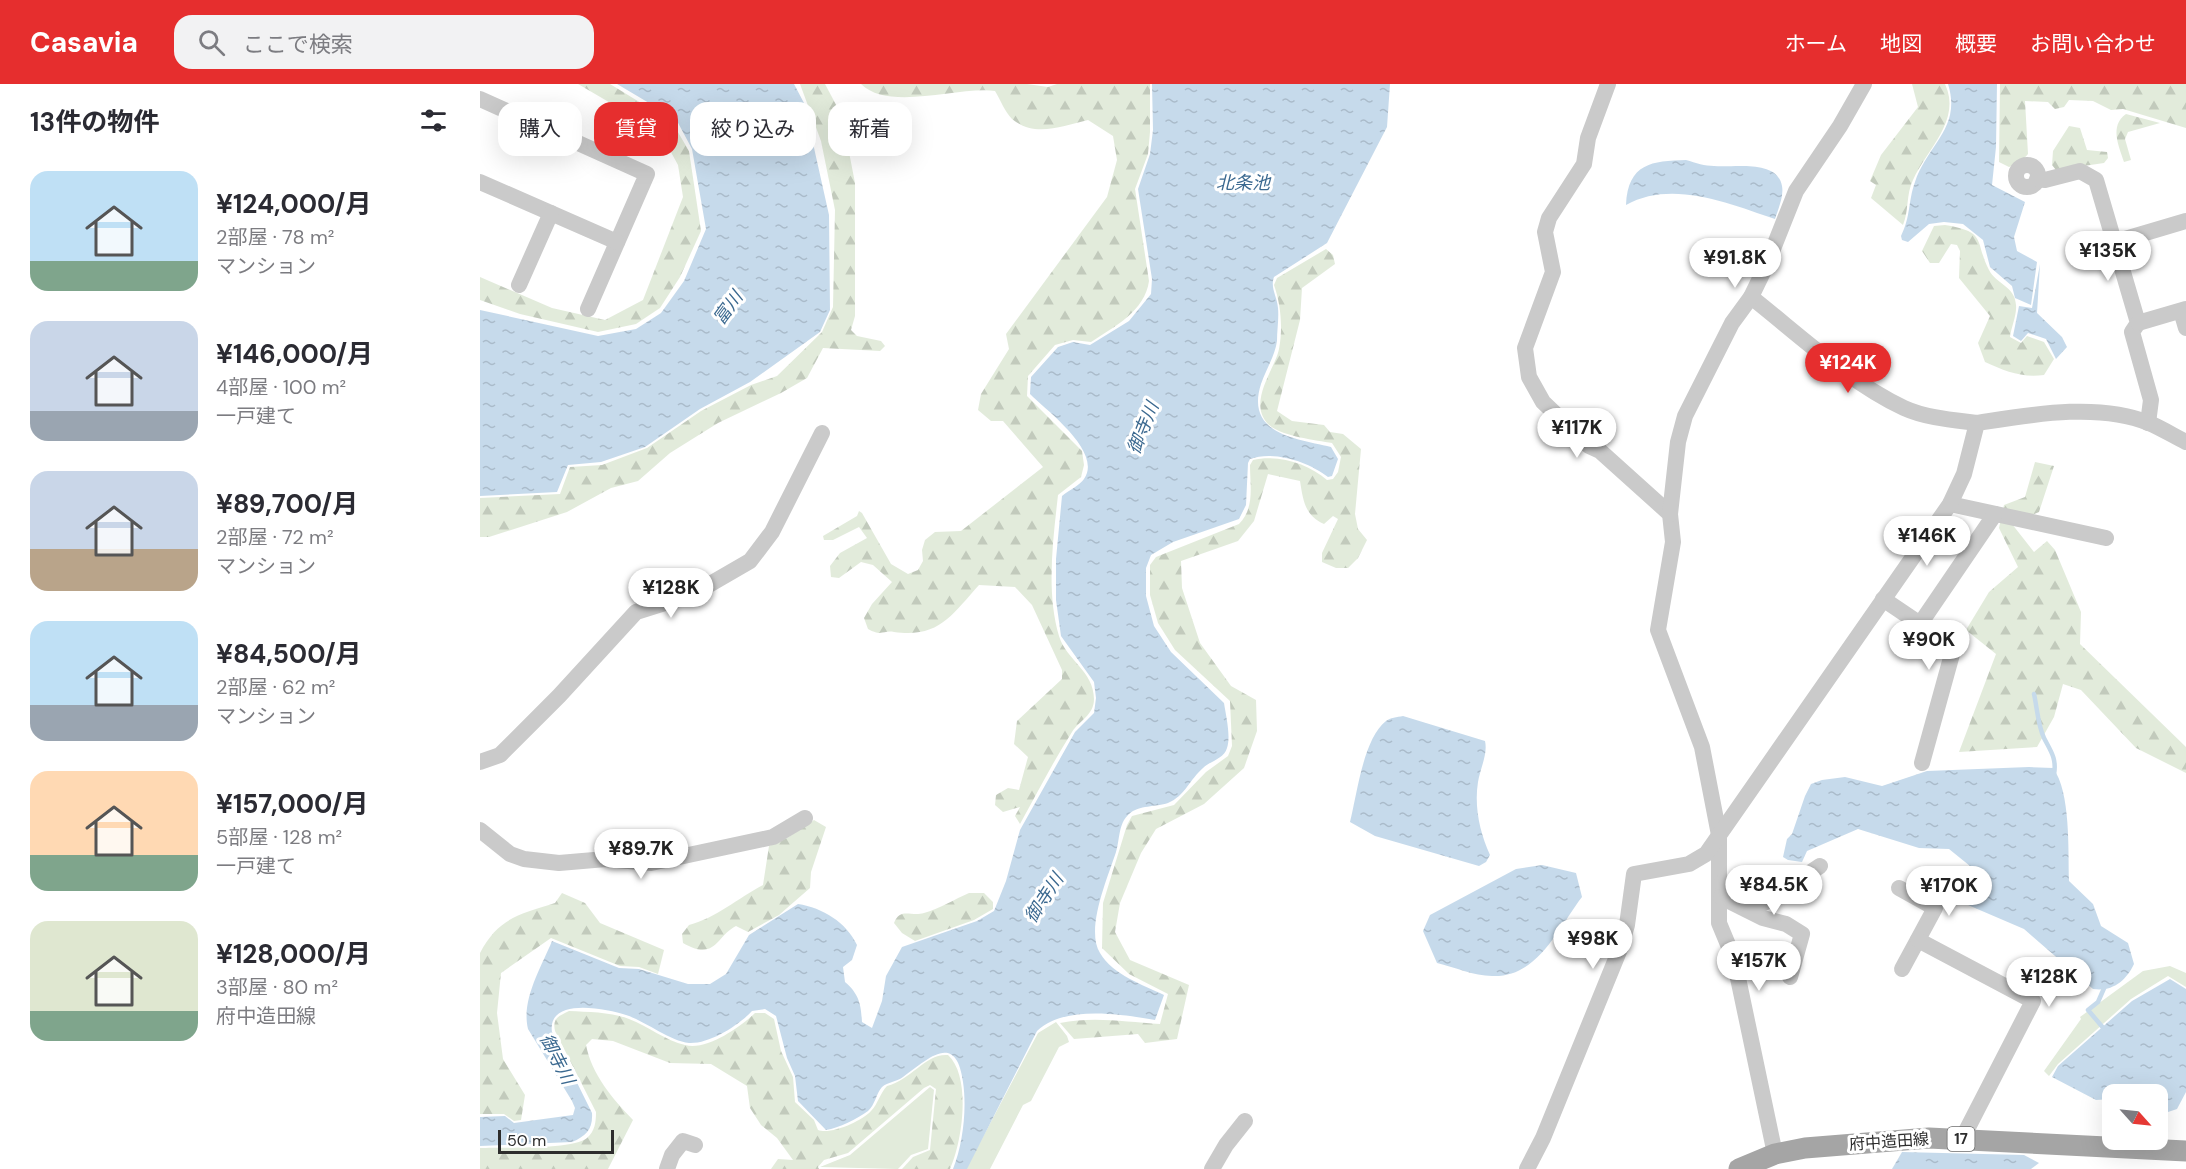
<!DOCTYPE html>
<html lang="ja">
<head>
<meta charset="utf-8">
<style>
	body { margin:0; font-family:"DM Sans","Noto Sans JP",sans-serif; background:#f2f2f3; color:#2b2b33; height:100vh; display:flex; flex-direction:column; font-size:22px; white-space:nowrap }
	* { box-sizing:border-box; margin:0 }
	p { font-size:20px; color:#7c7c81 }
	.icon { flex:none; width:33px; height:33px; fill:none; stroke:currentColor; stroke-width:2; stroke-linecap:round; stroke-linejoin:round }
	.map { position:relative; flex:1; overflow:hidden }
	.drawer { display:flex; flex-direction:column; background:#fff; width:480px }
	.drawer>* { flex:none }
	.hud { position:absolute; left:18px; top:18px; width:570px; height:54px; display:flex; gap:12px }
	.needle { width:39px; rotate:117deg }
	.tools { position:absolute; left:1622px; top:1000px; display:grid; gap:12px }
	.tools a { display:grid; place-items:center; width:66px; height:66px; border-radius:12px; background:#fff; box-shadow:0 6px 24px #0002; font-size:30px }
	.scale { position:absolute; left:18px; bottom:15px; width:116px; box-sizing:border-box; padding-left:6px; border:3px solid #2d2d2d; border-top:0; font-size:16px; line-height:21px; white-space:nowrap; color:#2d2d2d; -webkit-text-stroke:4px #fff; paint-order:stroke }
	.price { position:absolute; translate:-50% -51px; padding:0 14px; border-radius:21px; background:#fff; color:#222; font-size:20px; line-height:39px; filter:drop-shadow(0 2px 3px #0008) }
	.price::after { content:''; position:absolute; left:50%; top:36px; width:18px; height:14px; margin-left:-9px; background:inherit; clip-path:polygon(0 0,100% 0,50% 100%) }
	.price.selected { background:#e62e2e; color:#fff }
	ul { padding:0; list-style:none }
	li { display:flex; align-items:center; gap:18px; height:150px; padding:0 30px }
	li span { display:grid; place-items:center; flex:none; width:168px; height:120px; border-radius:18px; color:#555 }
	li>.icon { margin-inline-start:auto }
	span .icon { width:72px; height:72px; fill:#fffc; stroke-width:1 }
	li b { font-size:26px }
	h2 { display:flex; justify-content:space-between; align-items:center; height:72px; padding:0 30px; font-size:26px }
	.pill { padding:0 21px; border-radius:18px; background:#fff; box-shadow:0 6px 24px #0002; font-size:21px; line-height:54px }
	.pill.selected { background:#e62e2e; color:#fff }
	header { display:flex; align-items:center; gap:36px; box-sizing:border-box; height:84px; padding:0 30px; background:#e62e2e; color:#fff }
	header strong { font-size:28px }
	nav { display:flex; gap:33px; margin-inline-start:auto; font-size:21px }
	.search { width:420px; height:54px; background:#f2f2f3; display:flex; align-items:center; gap:15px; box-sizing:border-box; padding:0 21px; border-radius:18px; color:#7c7c81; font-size:22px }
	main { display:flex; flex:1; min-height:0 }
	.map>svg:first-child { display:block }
	.green { fill:#e2ebdb }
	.forest { fill:url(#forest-firs) }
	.water { fill:url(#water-ripples) }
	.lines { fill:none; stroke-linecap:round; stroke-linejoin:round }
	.stream { stroke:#c6daeb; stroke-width:4.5 }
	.minor { stroke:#cacaca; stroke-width:16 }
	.major { stroke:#a5a5a5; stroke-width:21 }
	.labels { text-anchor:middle; stroke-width:6; stroke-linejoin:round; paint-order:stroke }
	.shield { fill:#fff; stroke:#6c6c6c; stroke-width:1.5 }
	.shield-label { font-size:15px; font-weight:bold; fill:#2d2d2d }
	.street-label { font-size:16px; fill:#2d2d2d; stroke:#fff }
	.water-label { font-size:18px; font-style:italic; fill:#3b6990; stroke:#fff }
</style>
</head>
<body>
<header>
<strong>Casavia</strong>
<div class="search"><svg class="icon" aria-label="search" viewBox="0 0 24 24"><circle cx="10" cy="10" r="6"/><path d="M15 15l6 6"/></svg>ここで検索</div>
<nav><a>ホーム</a><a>地図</a><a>概要</a><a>お問い合わせ</a></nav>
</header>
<main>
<section class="drawer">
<h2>13件の物件<svg class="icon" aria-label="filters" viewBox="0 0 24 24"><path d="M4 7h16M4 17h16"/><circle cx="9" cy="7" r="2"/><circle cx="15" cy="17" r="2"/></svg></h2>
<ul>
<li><span style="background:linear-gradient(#bfe0f5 75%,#7fa58c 0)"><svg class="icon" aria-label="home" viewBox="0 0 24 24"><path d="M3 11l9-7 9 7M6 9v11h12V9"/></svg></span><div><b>¥124,000/月</b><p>2部屋 · 78 m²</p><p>マンション</p></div></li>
<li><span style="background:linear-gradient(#c9d6e8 75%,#9aa5b1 0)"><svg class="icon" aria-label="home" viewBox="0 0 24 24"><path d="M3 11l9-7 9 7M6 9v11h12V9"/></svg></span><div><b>¥146,000/月</b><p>4部屋 · 100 m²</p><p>一戸建て</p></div></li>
<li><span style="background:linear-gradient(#c9d6e8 65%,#b9a48a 0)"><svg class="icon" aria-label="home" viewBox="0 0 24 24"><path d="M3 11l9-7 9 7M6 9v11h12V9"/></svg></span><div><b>¥89,700/月</b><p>2部屋 · 72 m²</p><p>マンション</p></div></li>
<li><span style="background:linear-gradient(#bfe0f5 70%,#9aa5b1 0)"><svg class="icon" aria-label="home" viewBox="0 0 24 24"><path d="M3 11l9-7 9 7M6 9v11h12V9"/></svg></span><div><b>¥84,500/月</b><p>2部屋 · 62 m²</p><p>マンション</p></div></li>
<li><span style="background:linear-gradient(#ffd9b3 70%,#7fa58c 0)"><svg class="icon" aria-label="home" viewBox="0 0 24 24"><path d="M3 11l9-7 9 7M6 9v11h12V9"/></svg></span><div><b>¥157,000/月</b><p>5部屋 · 128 m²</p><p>一戸建て</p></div></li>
<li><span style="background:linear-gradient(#dfe7d0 75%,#7fa58c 0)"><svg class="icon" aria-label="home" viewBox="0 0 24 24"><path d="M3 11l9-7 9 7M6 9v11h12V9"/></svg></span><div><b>¥128,000/月</b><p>3部屋 · 80 m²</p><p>府中造田線</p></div></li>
</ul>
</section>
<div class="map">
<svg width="1706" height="1085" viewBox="0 0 1706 1085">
	<defs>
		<pattern id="forest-firs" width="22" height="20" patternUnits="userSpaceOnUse" patternTransform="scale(1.5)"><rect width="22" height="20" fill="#e2ebdb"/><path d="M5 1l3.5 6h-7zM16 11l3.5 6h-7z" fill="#c2cabc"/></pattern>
		<pattern id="water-ripples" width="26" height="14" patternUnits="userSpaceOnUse" patternTransform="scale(1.5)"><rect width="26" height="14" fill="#c6daeb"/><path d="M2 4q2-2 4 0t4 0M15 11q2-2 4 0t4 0" fill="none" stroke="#aabbca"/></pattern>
	</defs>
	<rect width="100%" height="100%" fill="#fff"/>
	<!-- green -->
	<g class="green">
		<polygon points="1690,882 1706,889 1706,903 1688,892 1651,915 1578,980 1569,992 1564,987 1601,935 1600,933 1663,887"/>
		<polygon points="576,938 587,952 589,958 579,963 551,1017 543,1021 510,1085 486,1085 558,949"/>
		<polygon points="450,1003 454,1006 448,1065 431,1071 418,1085 340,1083 370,1071"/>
	</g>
	<!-- forest -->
	<g class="forest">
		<polygon points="98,0 130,0 192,38 209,67 221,147 200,193 180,224 156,240 118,248 40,230 0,216 0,193 72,224 125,236 163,216 203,113 198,81 180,48"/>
		<polygon points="320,0 345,0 362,32 375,99 375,232 371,246 377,252 401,257 405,262 400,267 343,264 327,294 301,309 238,339 190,369 158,397 131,404 87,428 9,453 0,453 0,414 80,410 90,383 122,381 167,364 221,327 271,301 297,292 342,248 353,223 355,126 341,57"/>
		<path d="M381,0H547L568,3L577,0H670V48L668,70L655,105L669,197C665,227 634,243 611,258L593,256L575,261L548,292L547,312L602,367L604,381L601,393L578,411C573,456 566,508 579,552C586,576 614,587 614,615C614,631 600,636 592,648C573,678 557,709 540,740L535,732L540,723L523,728L515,721L516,711L528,704L539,706L548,673L534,660L537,637L582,595V586L552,521L535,503L499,501C471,532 459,554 414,548C403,546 402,553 388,545L384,534L392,520L412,498L393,481L381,478L359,494L351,493L350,482L360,469L387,454L379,443L353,456H344L343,452L377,432L379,427L382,429L411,480L428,490L438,486L443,477L442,466L445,456L455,448L481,447L563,383L523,337H511L498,326L501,310L529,265L526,250L627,113L637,76L633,52L608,36C582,42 555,54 532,35C525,28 520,15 515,7C479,2 409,28 381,0Z"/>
		<path d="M1432,0H1465C1482,36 1447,65 1433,96C1426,110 1429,127 1423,141L1391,114L1396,101L1390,97L1401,71L1438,23Z"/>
		<polygon points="1520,0 1706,0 1706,44 1643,25 1631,26 1613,17 1589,16 1584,23 1575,25 1568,18 1545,17 1548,70 1540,79 1529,83 1519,78"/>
		<path d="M1646,30L1680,39L1648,48L1645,55L1651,76L1644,78C1639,62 1629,42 1646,30Z"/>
		<polygon points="1589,42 1600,44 1607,66 1627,68 1628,74 1624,79 1576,86 1572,81 1573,67"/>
		<path d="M1465,141C1508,148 1494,157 1509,186C1516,200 1535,202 1536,221C1537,231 1531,244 1530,253L1541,259L1547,252L1564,258L1574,275L1564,291C1541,294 1525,287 1505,278L1498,259L1510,232L1479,194L1480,167L1477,161L1471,160L1459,179H1450L1442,167L1454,142Z"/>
		<path d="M846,165L853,171L855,180L822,204L820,236L797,327L812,337L844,341L850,348L863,350L881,365L875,430L878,445L887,456L878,474L868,484H856L842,478V469L858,435L853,432L844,440C825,432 823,416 820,397L788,390L774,437L758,457L701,477L702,504L720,559L751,602L776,616L777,647L764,684L724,720L676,745L661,769L640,819L635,848L650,876L709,901L697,955L665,959L658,950L594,955L580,939C614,932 646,938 680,940L688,910L649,890L622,864L623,819L647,741L652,732L694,721L726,688L748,672L752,662L750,617L695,566L678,539L670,511V481L676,473L759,440C775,424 770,402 770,381L773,376C798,370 829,380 847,396L853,395L858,388L861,373L852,359C835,356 799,352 787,339C768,317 795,285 799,265C803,244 801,221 794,201L797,194Z"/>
		<polygon points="1555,378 1574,382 1559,428 1532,440 1554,468 1567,457 1575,466 1601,528 1600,560 1706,663 1706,689 1656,664 1601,606 1583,600 1574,633 1557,663 1479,668 1516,570 1486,546 1509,508 1538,483 1519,444 1524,421 1545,413"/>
		<path d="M334,736L346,743L331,788L330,804L299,831L268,848L256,842C236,852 236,878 203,859L202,850L209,841C236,834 258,814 283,801L289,762L307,754Z"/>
		<path d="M82,809L105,819L120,839L184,866L178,890L159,883L140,882L71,854L21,889L17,929L23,975L45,1011L41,1036L34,1037L24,1030H0V869C18,834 40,830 75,819Z"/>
		<path d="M489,809H504L513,818V825L494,836L435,857L422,849L414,839C420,823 431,833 444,829C459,825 475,815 489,809Z"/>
		<path d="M89,927C109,928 131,928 149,935C168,942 186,957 205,961C227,967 260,943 275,929H285L294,935L301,967L313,993L315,1018L334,1036L338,1046C351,1051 382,1037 391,1027C398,1020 400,1009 407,1002C431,996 446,969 468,971C492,993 482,1059 470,1085H422L433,1073L450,1066L456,1005L450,1001L444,1004L368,1069L344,1076L338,1083L339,1085H291L298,1075L313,1076L297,1054L281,1041L270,1024L267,1002L231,980L190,979L133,957L112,955L106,961C112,991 132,1014 153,1036L128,1085H0V1064C21,1063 94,1066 107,1054C115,1047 116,1038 116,1028L75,947C72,934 79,932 89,927Z"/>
	</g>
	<!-- water -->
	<g class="water">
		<polygon points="137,0 314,0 324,19 349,131 350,226 340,248 270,298 220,325 165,363 121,378 88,381 77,408 0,412 0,226 118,252 156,245 181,229 204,197 226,145 212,65 196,35"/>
		<path d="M672,0H910L907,43L847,159L794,193C790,204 797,212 798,224C799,235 797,246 797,257C795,272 786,285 781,300C765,350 816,355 851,363L858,375L852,392L848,393C829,378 794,366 770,375L768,379L766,421L759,435L693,458L671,471L666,484V512L674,542L691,568L744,619C746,632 751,652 747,664C744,675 730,677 723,684C710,695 705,712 688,719C676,723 659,721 649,730C638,740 640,755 636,768C628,793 605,845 620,869C633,891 663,901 684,911L675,936C641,930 584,921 557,947L487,1085H473C483,1060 487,1025 483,998C476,946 447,976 423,993C416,998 408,998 402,1003C396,1010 395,1021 388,1027C377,1035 359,1044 346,1046L318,1017L315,992L307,974L296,932L285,925L272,927C259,941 230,960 209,959C190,957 165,937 146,931C125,924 67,913 72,948L112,1029C113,1045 106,1052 92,1058L0,1062V1033L25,1032L34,1039L93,1031L95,1024L92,1017L48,945C41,916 61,884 72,857L139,884L159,885L208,900H230L246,890L269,851L318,820C343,824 366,838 377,861L372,876L363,883L365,898C379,910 381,920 382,938L392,944L402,917L406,892L422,863L497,837L514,827L526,797L540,746L595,648L614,629L616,614L614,598L581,552L576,516V475L582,412C588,407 600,401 604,395C623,368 567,327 550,310L551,293L578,263L593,258L610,261L649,237L671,210L672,195L658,105L670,70L673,46Z"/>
		<path d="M1468,0H1517L1516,63L1512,101L1545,118L1534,153L1537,167L1557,178L1551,221L1535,214L1532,202L1510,183L1503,156L1483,140L1464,138L1449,140L1428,158L1422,156L1421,152C1431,132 1428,117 1435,98C1447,61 1482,44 1468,0Z"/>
		<path d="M1206,76C1216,79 1225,82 1234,82C1254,84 1297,75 1302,102C1304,113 1298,125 1295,135C1250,120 1192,95 1146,121C1148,79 1172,77 1206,76Z"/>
		<polygon points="1560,180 1557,229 1582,253 1587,263 1576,275 1566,255 1548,249 1541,257 1533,252 1539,222 1552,224"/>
		<path d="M923,632L1005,657C1008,670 1000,685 998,698C994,723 1000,749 1010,771L1006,778L999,782L895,752L870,738C877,711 883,655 906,637C910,634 917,633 923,632Z"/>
		<path d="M1549,683L1573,684C1591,708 1588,767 1589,797L1613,820L1621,842L1648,859L1654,880C1646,897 1632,908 1613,905L1544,845L1474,815C1478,804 1488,794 1490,782L1469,765L1439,764L1378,745L1327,767L1322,778L1308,776L1303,773L1307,755L1312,750L1325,712L1331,700L1342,696L1365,693L1402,702L1447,687Z"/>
		<path d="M1062,781L1096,789L1102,813C1078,844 1058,894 1012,892C994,892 974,883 957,879L943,847L950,831L1036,785Z"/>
		<polygon points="1690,895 1706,905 1706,1008 1697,1025 1685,1029 1677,1024 1677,1011 1632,1011 1632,1015 1616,1016 1572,993 1578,982 1652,917"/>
		<polygon points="1422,1068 1544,1071 1559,1079 1551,1085 1412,1085"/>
	</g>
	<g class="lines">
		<!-- stream -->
		<g class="stream">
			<path d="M1554,610C1557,623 1558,642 1564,654C1570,666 1577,674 1574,690"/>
			<polyline points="1625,902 1618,918 1608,926 1625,946"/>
		</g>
		<!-- minor -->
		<g class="minor">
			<polyline points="1128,0 1108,54 1104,80 1069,134 1065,148 1073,188 1045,264 1049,293 1063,318 1109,362 1120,367 1190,430 1193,458 1178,546 1222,663 1239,751 1239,839 1254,875 1295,1070"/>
			<polyline points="0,15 167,90 108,225"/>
			<circle cx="1547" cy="92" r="11"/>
			<polyline points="1557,95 1565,96 1600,87 1616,96 1658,239 1652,248 1671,316 1668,339"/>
			<polyline points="0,98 137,158"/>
			<polyline points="1635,158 1706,137"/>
			<polyline points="39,201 71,129"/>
			<path d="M1271,213C1318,250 1370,299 1424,324C1446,334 1473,336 1497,339"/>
			<polyline points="1701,227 1706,244"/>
			<polyline points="1658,239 1706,225"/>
			<polyline points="1470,420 1626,454"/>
			<polyline points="1190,430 1198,358 1205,332 1252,239 1271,213 1287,180 1316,107 1360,42 1384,0"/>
			<polyline points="1403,515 1474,563 1442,679"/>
			<polyline points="1440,540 1515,430"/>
			<polyline points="0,678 20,671 79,612 156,528 213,510 270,477 292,448 342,349"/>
			<polyline points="0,746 30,770 44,775 79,779 126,775 171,779 293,753 325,734"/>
			<polyline points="1241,799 1284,819 1340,782"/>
			<polyline points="1419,804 1455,824 1422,885"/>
			<polyline points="1241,813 1283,834 1306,840 1322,850 1310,893"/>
			<polyline points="1438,856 1553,917 1482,1055"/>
			<polyline points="187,1085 192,1071 203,1057 215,1061"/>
			<polyline points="732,1085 746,1061 765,1037"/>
			<path d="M1047,1085L1063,1054L1140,865L1147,841L1154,790L1209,780L1226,770L1470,420L1484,390L1497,339C1549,331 1618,318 1669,339C1681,344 1694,352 1706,358"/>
		</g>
		<!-- major -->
		<polyline class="major" points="1259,1085 1295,1070 1325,1064 1449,1054 1706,1067"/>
	</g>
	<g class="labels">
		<!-- shield labels -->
		<rect class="shield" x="1467.5" y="1043" width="27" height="24" rx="4.5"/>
		<g class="shield-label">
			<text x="1481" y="1060">17</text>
		</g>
		<!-- street labels -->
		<g class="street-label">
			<text transform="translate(1409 1057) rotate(-4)" y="6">府中造田線</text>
		</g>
		<!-- water labels -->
		<g class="water-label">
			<text x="763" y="105">北条池</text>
			<text transform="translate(248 224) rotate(-54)" y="6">富川</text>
			<text transform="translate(663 344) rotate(-68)" y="6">御寺川</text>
			<text transform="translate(564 814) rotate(-57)" y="6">御寺川</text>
			<text transform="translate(77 975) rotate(63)" y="6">御寺川</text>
		</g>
	</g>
</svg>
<div class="tools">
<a><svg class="needle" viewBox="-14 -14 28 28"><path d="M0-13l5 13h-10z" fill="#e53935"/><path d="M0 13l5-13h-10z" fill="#7c7c81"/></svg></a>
</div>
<div class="scale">50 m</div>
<b class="price" style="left:1628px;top:198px">¥135K</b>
<b class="price" style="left:1255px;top:205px">¥91.8K</b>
<b class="price selected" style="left:1368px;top:310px">¥124K</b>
<b class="price" style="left:1097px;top:375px">¥117K</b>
<b class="price" style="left:1447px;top:483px">¥146K</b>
<b class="price" style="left:191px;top:535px">¥128K</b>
<b class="price" style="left:1449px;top:587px">¥90K</b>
<b class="price" style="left:161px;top:796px">¥89.7K</b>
<b class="price" style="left:1294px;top:832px">¥84.5K</b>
<b class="price" style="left:1469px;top:833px">¥170K</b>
<b class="price" style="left:1113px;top:886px">¥98K</b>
<b class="price" style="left:1279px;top:908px">¥157K</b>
<b class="price" style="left:1569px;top:924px">¥128K</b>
<div class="hud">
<a class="pill">購入</a>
<a class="pill selected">賃貸</a>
<a class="pill">絞り込み</a>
<a class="pill">新着</a>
</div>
</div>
</main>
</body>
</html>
